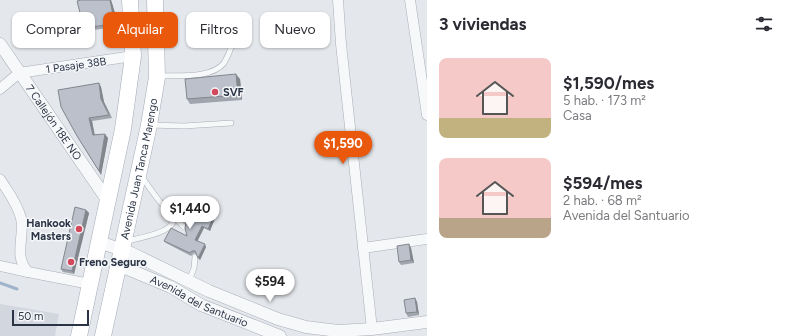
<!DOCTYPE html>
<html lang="es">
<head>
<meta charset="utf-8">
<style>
	body { margin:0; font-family:Figtree,sans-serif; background:#f7f7f7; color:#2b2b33; height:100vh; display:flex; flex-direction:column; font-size:15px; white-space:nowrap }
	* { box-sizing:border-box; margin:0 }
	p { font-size:13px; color:#7c7c81 }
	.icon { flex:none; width:22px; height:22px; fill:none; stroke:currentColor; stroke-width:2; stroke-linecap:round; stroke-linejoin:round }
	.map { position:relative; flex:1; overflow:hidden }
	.sheet { display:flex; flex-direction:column; background:#fff; width:360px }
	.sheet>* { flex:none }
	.top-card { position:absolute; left:12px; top:12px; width:355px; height:36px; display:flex; gap:8px }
	.scale { position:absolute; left:12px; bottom:10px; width:77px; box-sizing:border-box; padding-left:4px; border:2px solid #2b3445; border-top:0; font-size:11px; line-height:14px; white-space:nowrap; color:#2b3445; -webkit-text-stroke:3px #f4f6f9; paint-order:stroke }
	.price { position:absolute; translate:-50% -34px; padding:0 9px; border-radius:14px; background:#fff; color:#222; font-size:13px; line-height:26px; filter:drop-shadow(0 1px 2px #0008) }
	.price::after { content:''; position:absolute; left:50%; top:24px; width:12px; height:9px; margin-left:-6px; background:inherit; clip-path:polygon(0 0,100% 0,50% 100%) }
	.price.on { background:#ea580c; color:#fff }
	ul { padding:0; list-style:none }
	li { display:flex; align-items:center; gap:12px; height:100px; padding:0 12px }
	li span { display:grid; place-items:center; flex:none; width:112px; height:80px; border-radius:8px; color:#555 }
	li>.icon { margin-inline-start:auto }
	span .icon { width:48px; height:48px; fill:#fffc; stroke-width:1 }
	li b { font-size:17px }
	h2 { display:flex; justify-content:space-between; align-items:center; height:48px; padding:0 12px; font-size:17px }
	.pill { padding:0 14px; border-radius:8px; background:#fff; box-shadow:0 1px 3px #0004; font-size:14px; line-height:36px }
	.pill.on { background:#ea580c; color:#fff }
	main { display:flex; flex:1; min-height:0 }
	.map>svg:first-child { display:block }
	.built { fill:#d2d6de }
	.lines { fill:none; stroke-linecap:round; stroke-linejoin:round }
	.stream { stroke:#9fb4cc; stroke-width:3 }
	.service-casing { stroke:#a9aeb7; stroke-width:6 }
	.minor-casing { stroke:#a9aeb7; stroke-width:11 }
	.tertiary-casing { stroke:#a9aeb7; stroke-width:13 }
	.primary-casing { stroke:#a3abb8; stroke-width:17 }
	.service { stroke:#f7f8fa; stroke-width:5 }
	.minor { stroke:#f7f8fa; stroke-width:10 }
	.tertiary { stroke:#f7f8fa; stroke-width:12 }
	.primary { stroke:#fff; stroke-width:16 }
	.wall { fill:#a1a5ae }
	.shaded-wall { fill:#83868d }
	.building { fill:#bbc0ca; stroke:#83868d }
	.poi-dot { fill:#d1495b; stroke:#f4f6f9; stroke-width:1.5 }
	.labels { text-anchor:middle; stroke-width:3; stroke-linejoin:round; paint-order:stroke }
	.street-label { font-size:11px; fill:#2b3445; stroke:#f4f6f9 }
	.poi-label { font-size:11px; font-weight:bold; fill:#2b3445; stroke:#f4f6f9; text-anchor:start }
</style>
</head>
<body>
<main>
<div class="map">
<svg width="427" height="336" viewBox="0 0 427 336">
	<rect width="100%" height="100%" fill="#e4e7ec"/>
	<!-- built -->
	<polygon class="built" points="0,304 59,314 55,336 0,336"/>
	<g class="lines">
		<!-- stream -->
		<polyline class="stream" points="0,283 17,289"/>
		<!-- service casing -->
		<g class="service-casing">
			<g id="service">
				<path d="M160,76C179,75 211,79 224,63C227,58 230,51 232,45"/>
				<polyline points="150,125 184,126 231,123"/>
				<polyline points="174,217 184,227"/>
				<path d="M127,241C138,238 184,232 172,212C169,208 163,206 160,202C154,194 148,186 142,177"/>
				<polyline points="189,281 194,268 195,257"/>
			</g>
		</g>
		<!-- minor casing -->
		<g class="minor-casing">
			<g id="minor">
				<polyline points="338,0 341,44 372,329"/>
				<polyline points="410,0 427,115"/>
				<polyline points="0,89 19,73 133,56"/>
				<path d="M0,179C8,192 17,203 21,218C25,237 13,256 28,272L90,284"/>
				<polyline points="363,248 427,239"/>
				<polyline points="0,266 28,272"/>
			</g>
		</g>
		<!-- tertiary casing -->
		<g class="tertiary-casing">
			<g id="tertiary">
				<path id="s1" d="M0,44L108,201"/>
				<polyline points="99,242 131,253 209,291 278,319 306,327 338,331 372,329 427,322"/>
				<path id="s2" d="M118,265L171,287L201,305L280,336"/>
			</g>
		</g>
		<!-- primary casing -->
		<g class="primary-casing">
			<g id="primary">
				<polyline points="79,336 123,129 133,56 130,0"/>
				<path id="s3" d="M103,336L149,125L157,77L155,0"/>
			</g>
		</g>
		<!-- service -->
		<use href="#service" class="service"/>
		<!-- minor -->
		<use href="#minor" class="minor"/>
		<!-- tertiary -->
		<use href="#tertiary" class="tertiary"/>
		<!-- primary -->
		<use href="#primary" class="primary"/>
	</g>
	<!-- wall -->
	<g class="wall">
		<polygon points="81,0 111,0 115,13 115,27 86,31 84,28"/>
		<polygon points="240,79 242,100 190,104 187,99"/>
		<polygon points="99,83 101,87 104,102 112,118 92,121 95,135 108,138 101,175 61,107"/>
		<polygon points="86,210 89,213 74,274 63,272 61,269"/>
		<polygon points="215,218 210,231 204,228 197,241 206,247 200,260 196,254 194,253 191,256 166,243 164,241 187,236 185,228"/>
		<polygon points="409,244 411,248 414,263 401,265 399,262"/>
		<polygon points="415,298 417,302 419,315 408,317 406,313"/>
	</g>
	<!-- shaded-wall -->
	<g class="shaded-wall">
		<polygon points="110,0 111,0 115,13 115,27 113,24"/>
		<polygon points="236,74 240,79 242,100 238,95"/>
		<polygon points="99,83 101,87 104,102 112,118 101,99"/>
		<polygon points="89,118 92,121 95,138 93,135"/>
		<polygon points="105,134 108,138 101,175 99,171"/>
		<polygon points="86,210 89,213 74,274 72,271"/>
		<polygon points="214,216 215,218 210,231 208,229"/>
		<polygon points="202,226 204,228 197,242 195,240"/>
		<polygon points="205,244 206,247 200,260 198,258"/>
		<polygon points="409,244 411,248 414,263 411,260"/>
		<polygon points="415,298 417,302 419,315 417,312"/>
	</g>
	<!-- building -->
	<g class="building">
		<polygon points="81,0 110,0 112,10 113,24 84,28 77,1"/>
		<polygon points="236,74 238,95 187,99 185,79"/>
		<polygon points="99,83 101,99 109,115 89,118 93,135 105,134 99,171 77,136 61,107 58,90"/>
		<polygon points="184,202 214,216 208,229 202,226 195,240 205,244 198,258 195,251 192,251 190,253 164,241 171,228 187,236 185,228 186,223 182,219 180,212"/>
		<polygon points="75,207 86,210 72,271 61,269"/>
		<polygon points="409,244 411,260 399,262 397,246"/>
		<polygon points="415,298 417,312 406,313 404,300"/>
	</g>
	<!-- markers -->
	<g class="poi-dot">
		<circle cx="215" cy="92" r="4"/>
		<circle cx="79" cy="229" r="4"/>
		<circle cx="71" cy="262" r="4"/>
	</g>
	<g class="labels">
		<!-- street labels -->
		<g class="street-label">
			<text transform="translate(76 65) rotate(-8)" y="4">1 Pasaje 38B</text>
			<text dy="4" stroke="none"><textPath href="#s1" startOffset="95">7 Callejón 18E NO</textPath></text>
			<text dy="4" stroke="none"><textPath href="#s3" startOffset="171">Avenida Juan Tanca Marengo</textPath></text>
			<text dy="4" stroke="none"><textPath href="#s2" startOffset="89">Avenida del Santuario</textPath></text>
		</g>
		<!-- poi labels -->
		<g class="poi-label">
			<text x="223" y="96">SVF</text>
			<text x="71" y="227" text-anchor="end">Hankook<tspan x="71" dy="13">Masters</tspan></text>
			<text x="79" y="266">Freno Seguro</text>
		</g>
	</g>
</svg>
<div class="scale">50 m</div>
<b class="price on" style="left:343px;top:165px">$1,590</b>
<b class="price" style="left:190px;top:230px">$1,440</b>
<b class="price" style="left:270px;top:303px">$594</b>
<div class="top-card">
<a class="pill">Comprar</a>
<a class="pill on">Alquilar</a>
<a class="pill">Filtros</a>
<a class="pill">Nuevo</a>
</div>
</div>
<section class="sheet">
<h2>3 viviendas<svg class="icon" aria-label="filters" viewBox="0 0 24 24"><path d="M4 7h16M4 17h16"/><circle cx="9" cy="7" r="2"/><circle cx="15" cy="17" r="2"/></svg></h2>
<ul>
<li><span style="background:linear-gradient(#f6c9c9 75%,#c2b280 0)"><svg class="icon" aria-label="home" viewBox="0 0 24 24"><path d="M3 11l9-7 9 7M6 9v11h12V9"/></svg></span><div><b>$1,590/mes</b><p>5 hab. · 173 m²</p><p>Casa</p></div></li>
<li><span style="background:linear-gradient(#f6c9c9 75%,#b9a48a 0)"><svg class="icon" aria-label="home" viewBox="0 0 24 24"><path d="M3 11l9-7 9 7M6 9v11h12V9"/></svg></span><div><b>$594/mes</b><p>2 hab. · 68 m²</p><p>Avenida del Santuario</p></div></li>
</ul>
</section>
</main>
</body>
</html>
